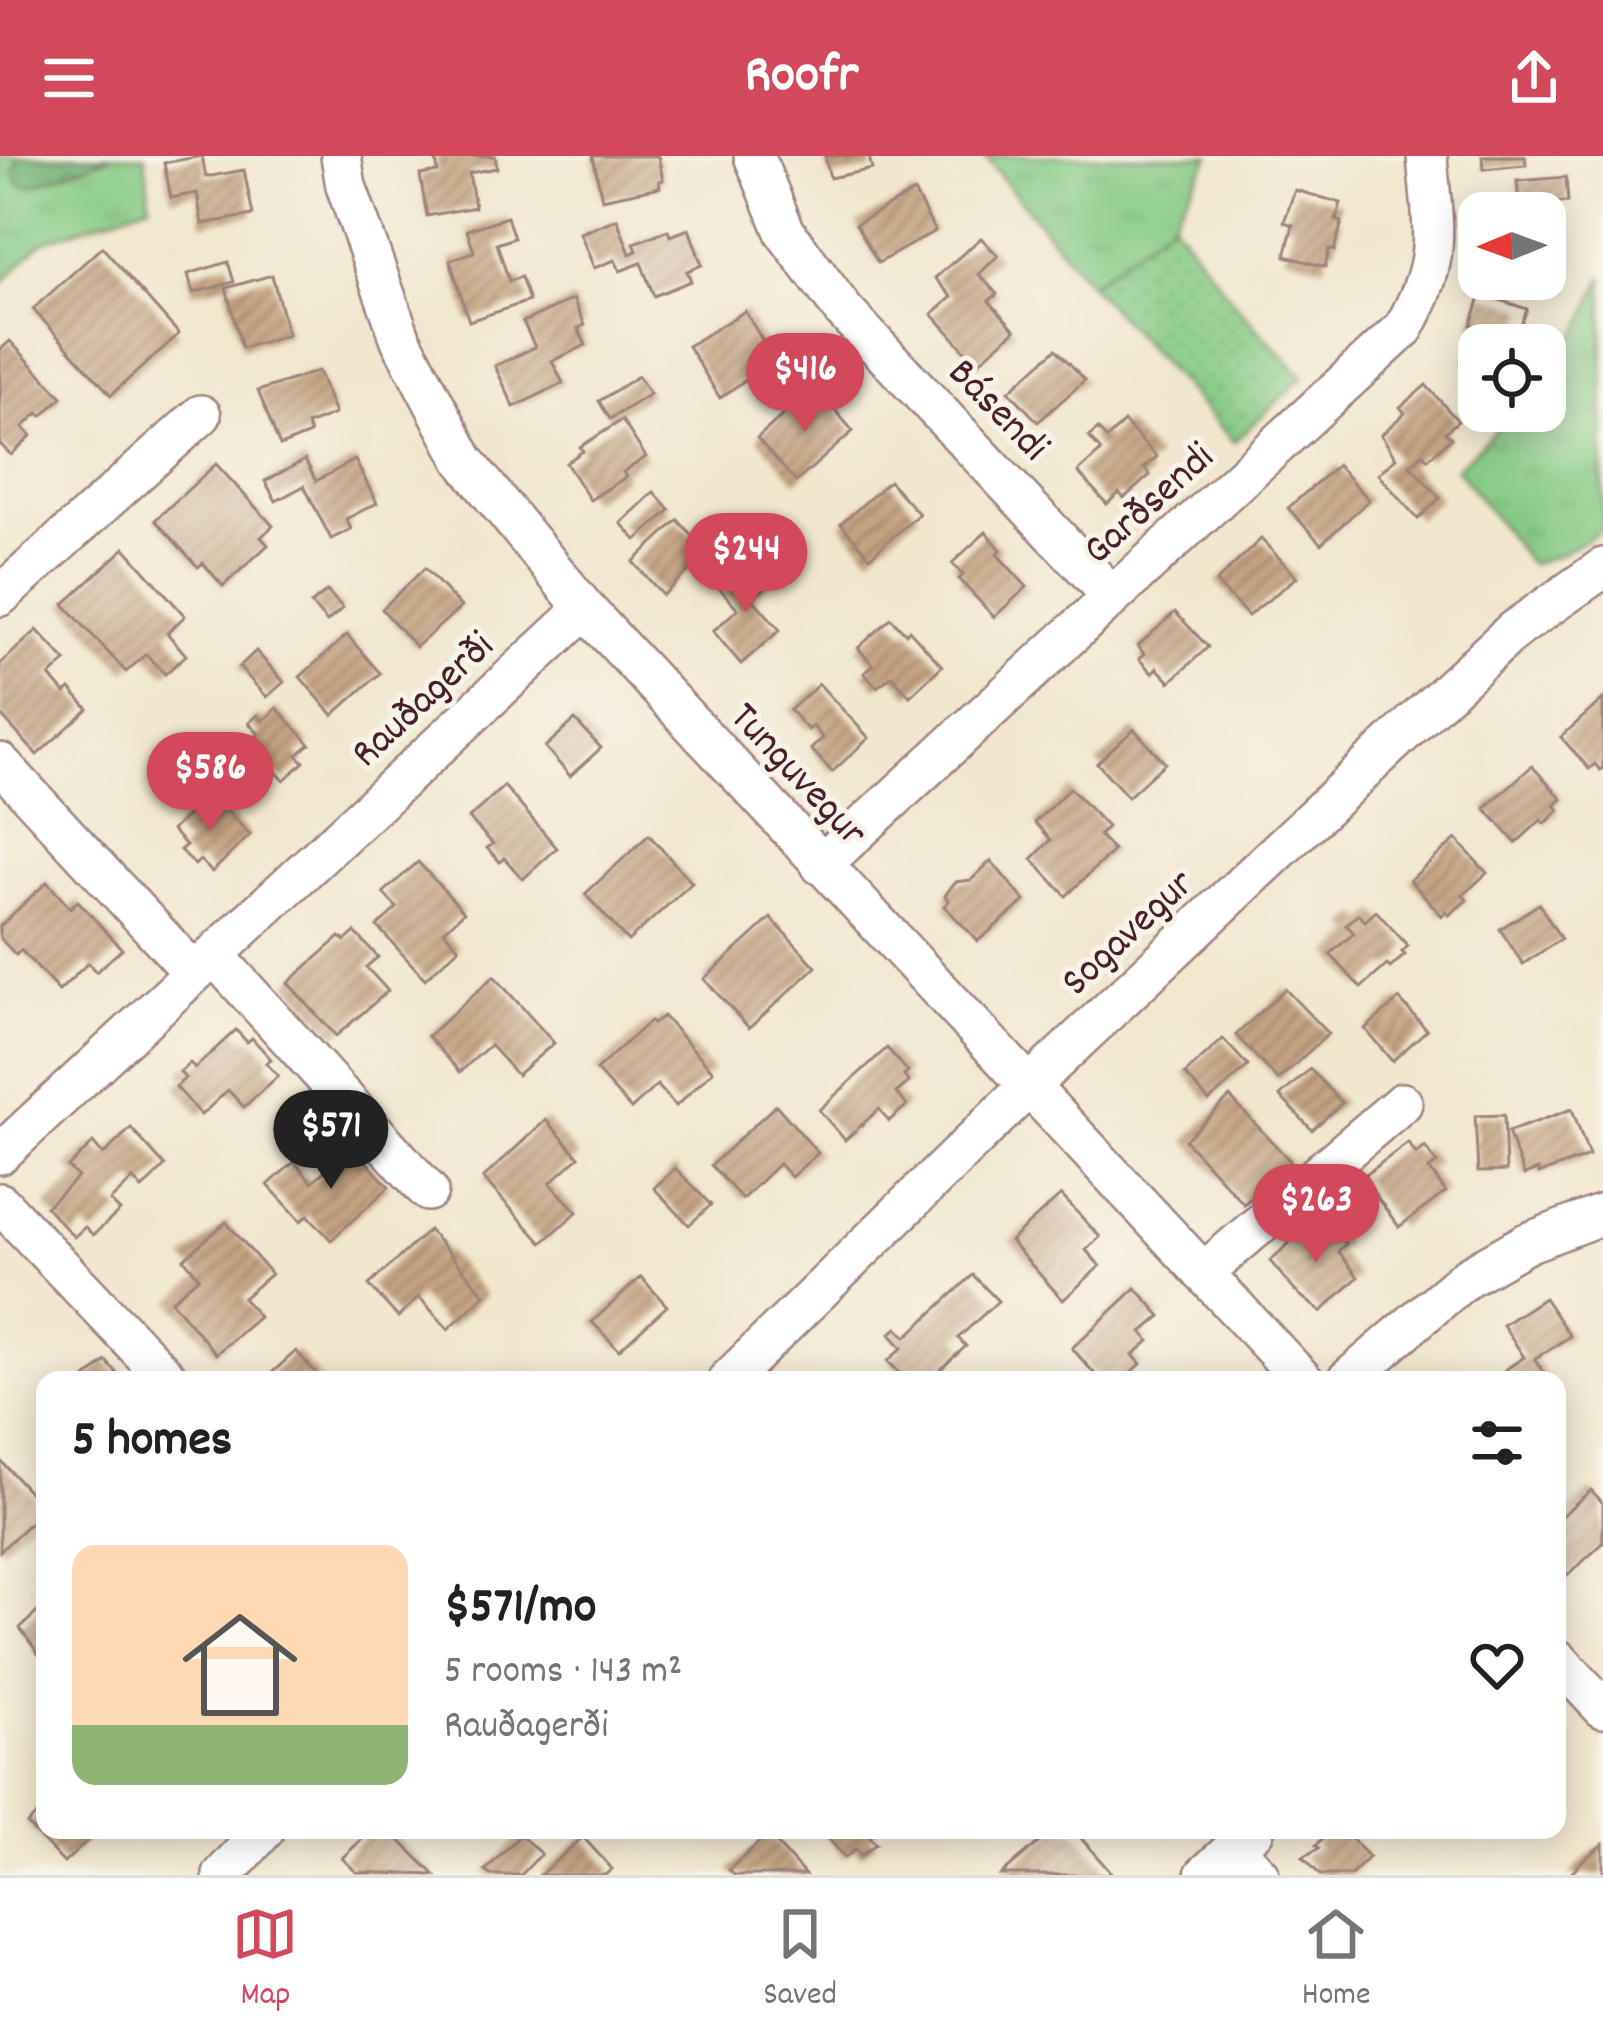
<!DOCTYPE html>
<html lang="en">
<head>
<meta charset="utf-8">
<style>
	body { margin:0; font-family:Dekko,sans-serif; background:#f6f6f6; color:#202124; height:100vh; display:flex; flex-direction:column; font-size:45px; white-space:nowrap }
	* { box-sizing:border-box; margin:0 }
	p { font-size:39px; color:#757577 }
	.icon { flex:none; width:66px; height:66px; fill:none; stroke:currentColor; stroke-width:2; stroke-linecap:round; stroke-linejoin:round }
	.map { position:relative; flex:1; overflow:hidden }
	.side { position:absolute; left:36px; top:1215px; width:1530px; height:468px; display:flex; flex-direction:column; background:#fff; border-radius:24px; box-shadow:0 6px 30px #0003 }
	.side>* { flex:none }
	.needle { width:78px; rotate:269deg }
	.tools { position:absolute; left:1458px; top:36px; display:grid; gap:24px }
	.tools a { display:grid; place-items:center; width:108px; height:108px; border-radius:24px; background:#fff; box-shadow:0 6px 30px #0003; font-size:60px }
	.price { position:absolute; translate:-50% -102px; padding:0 27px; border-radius:42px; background:#d1495b; color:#fff; font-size:39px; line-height:78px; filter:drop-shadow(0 3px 6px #0008) }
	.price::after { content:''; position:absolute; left:50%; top:72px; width:36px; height:27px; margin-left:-18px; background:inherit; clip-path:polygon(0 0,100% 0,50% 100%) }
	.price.active { background:#222; color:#fff }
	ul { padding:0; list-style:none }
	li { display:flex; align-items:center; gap:36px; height:300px; padding:0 36px }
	li span { display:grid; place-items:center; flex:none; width:336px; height:240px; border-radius:24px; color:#555 }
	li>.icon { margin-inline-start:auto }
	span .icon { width:144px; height:144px; fill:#fffc; stroke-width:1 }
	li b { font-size:51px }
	h2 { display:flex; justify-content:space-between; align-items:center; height:144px; padding:0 36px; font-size:51px }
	header { display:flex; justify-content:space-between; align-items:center; height:156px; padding:0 36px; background:#d1495b; color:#fff; font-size:54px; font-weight:800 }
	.tab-bar { display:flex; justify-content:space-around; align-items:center; height:168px; border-top:3px solid #e0e0e0; background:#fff; font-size:33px; color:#757577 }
	.tab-bar a { display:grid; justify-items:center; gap:6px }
	.tab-bar .active { color:#d1495b }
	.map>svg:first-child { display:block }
	.grass { fill:url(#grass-tufts); stroke:#687558; stroke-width:3 }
	.forest { fill:url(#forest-crowns); stroke:#5b674e; stroke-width:3 }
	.park { fill:url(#park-dots); stroke:#687558; stroke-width:3 }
	.building { fill:url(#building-hatch) }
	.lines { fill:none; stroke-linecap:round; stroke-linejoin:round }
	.minor-casing { stroke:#9e837d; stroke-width:44 }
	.minor { stroke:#fff; stroke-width:39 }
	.labels { text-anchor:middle; stroke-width:10; stroke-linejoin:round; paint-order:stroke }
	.street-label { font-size:42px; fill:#4a1f2b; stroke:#f7f3e8 }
</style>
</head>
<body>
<header><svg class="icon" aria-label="menu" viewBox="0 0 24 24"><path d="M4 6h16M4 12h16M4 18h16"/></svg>Roofr<svg class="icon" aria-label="share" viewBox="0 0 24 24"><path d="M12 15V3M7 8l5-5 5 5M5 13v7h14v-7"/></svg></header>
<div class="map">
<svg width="1603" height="1719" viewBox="0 0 1603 1719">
	<defs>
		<pattern id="grass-tufts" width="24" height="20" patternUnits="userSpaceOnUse" patternTransform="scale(3)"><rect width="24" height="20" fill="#85cb85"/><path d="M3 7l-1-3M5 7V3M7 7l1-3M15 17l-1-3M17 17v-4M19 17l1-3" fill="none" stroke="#74ae73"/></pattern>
		<pattern id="forest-crowns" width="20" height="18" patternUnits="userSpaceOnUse" patternTransform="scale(3)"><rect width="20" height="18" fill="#6caf72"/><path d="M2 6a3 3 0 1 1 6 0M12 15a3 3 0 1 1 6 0" fill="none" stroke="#5b8e5e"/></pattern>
		<pattern id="park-dots" width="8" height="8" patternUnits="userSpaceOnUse" patternTransform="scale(3)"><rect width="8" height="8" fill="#85cb85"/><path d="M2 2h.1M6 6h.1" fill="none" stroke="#74ae73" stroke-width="1.8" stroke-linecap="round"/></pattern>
		<pattern id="building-hatch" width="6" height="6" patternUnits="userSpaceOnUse" patternTransform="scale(3)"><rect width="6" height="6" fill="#c4a482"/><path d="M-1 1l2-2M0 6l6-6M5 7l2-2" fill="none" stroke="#a1856b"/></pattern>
	</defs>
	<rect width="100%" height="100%" fill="#f7f3e8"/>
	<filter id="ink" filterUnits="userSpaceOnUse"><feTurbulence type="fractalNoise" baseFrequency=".00833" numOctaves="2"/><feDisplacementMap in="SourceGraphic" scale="24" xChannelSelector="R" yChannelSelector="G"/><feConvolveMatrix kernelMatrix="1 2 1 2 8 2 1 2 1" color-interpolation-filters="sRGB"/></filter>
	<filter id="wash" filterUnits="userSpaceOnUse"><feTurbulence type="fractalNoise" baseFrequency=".004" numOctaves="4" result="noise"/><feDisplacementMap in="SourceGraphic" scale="48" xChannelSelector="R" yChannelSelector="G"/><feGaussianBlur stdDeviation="2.7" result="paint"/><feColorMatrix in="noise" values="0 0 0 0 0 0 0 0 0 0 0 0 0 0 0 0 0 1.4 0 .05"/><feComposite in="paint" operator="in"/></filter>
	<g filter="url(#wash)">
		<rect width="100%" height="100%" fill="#f1e7cf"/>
		<!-- grass -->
		<g class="grass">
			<polygon points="0,0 145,0 150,48 42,86 0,129"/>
			<polygon points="984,0 1210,0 1172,65 1090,129"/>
			<polygon points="1603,120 1603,374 1559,399 1530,408 1456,312 1517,255 1545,255 1545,224 1581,171"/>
		</g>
		<!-- forest -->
		<polygon class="forest" points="18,0 112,0 29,31 18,27 14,15"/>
		<!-- park -->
		<polygon class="park" points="1172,65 1236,149 1303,221 1234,286 1090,129"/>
		<g id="blocks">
			<!-- building -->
			<g class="building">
				<polygon points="202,0 206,21 244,14 253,59 202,68 197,37 171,42 164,7"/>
				<polygon points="435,0 495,0 497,12 469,17 475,51 427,60 420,19 438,16"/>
				<polygon points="593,0 658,0 663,24 659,25 660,31 602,43"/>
				<polygon points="825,0 869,0 872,13 830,22"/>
				<polygon points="1482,0 1525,0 1526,9 1483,13"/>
				<polygon points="1566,21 1568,46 1530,48 1531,57 1481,57 1481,50 1519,47 1517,25"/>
				<polygon points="1295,34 1341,47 1336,64 1342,66 1334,95 1329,93 1325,111 1285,100 1293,69 1284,66"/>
				<polygon points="914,36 935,75 878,107 856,68"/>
				<polygon points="507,61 514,82 497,88 509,125 521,121 529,145 469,165 450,104 474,96 467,74"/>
				<polygon points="617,63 630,98 637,95 634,87 668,74 670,80 689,73 702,109 687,115 691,125 654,140 641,107 620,115 615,104 594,112 580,77"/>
				<polygon points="981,82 998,100 979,118 997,138 989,145 1015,174 977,208 932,158 952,141 935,122"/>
				<polygon points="102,91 179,178 111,239 33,153"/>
				<polygon points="228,106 234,126 193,137 188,118"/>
				<polygon points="272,119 288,179 242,192 226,132"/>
				<polygon points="1481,138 1527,153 1521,169 1529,172 1523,189 1479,189 1479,209 1466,205 1477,171 1471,169"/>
				<polygon points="573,143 585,169 578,172 586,189 552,205 563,227 514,251 495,210 535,191 523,166"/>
				<polygon points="745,155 771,199 770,206 720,242 688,190"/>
				<polygon points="10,185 62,241 42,260 38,257 23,271 31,280 11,299 0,288 0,194"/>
				<polygon points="1056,193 1085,224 1038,266 1009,235"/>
				<polygon points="318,215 335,258 307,269 310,278 280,290 258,235"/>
				<polygon points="638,220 650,238 610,263 599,245"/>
				<polygon points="1426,229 1458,265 1445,276 1451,282 1428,303 1423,298 1410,309 1440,342 1418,363 1378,318 1396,302 1381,279 1405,257 1400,251"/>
				<polygon points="815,231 853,275 796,326 757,282"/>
				<polygon points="622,264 646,301 623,316 626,321 590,344 566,307 583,295 580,291"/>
				<polygon points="1124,266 1157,301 1144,312 1150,319 1124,342 1119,337 1107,348 1078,316 1101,295 1089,281 1098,273 1107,283"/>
				<polygon points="305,304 316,325 355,304 377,347 346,363 351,373 331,383 304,330 276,345 265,325"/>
				<polygon points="216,308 273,370 261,381 268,389 223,430 203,407 198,411 155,364"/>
				<polygon points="1337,309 1369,344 1321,388 1288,352"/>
				<polygon points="889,325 919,358 870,401 841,368"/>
				<polygon points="654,336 670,354 636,384 621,367"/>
				<polygon points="678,364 708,397 663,439 633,406"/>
				<polygon points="986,376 1001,394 997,398 1027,431 994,461 959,423 963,419 952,407"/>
				<polygon points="1261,383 1297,421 1248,460 1216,426"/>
				<polygon points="125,392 185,460 167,477 186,499 165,518 146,498 126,516 64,448"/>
				<polygon points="753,405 772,425 752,442 780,474 741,508 713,475 738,453 720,433"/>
				<polygon points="425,412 461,451 416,491 382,453"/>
				<polygon points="327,435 343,452 327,466 311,448"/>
				<polygon points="1175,456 1208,491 1170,526 1157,512 1152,517 1139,503 1144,498 1138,490"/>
				<polygon points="891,462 906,478 909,474 942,510 910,540 892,520 877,531 864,517 873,509 858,492"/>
				<polygon points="37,474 66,505 50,520 65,537 70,533 88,553 37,599 0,558 0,508"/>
				<polygon points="347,479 380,517 333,559 300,521"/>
				<polygon points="256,495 284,526 267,541 239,511"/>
				<polygon points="819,528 869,582 832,616 811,593 823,582 813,570 808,574 790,554"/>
				<polygon points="1603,543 1603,612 1600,614 1595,608 1589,613 1561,581"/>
				<polygon points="277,552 310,588 297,599 304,606 284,624 277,617 263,629 236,599 259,578 249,567 258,559 263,565"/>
				<polygon points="575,564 601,592 570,620 545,591"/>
				<polygon points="1134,573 1165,607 1128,641 1097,607"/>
				<polygon points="1532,610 1562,643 1555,649 1559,654 1545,668 1541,664 1516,687 1485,652"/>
				<polygon points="504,630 557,692 523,723 504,702 500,706 487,692 493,688 469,662"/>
				<polygon points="1070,632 1107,671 1099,679 1113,695 1066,740 1032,703 1051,684 1035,666"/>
				<polygon points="210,637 250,679 212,716 200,704 195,709 180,694 186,689 172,674"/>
				<polygon points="649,679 692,727 628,785 585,738"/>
				<polygon points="1456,683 1487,717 1463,739 1467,744 1449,759 1446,755 1442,760 1410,724"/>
				<polygon points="991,705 1025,745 978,785 944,750 949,745 945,740 955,726 971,724"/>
				<polygon points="418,706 464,756 444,775 459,792 425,823 377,770 397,752 383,737"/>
				<polygon points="47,726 70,752 78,745 122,793 96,816 88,807 59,835 21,794 16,799 0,782 0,770"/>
				<polygon points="1539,748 1561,783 1523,808 1500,773"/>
				<polygon points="1376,755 1408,790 1402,796 1405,799 1390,812 1387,809 1361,832 1330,798 1354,777 1346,769 1358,758 1365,765"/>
				<polygon points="771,762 816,811 749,872 704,823"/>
				<polygon points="355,776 378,801 366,811 388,835 336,880 288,827 340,781 345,785"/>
				<polygon points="494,820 554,887 517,919 490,889 460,916 428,880"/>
				<polygon points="1285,833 1328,878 1278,924 1236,879"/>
				<polygon points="1399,843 1427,874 1392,905 1365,873"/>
				<polygon points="663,860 713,915 676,950 657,929 631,953 596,914 650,865 653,868"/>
				<polygon points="236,874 247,886 252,882 271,903 266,907 278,920 244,951 228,934 201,959 176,931 185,922 180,916 190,907 195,912"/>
				<polygon points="1223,883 1248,910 1209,945 1185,918"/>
				<polygon points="887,892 908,916 904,920 909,926 896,937 907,949 889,965 879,953 845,984 819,954"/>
				<polygon points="1310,913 1342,947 1312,974 1280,940"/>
				<polygon points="1230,941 1290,1005 1244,1048 1185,984"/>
				<polygon points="776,949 818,997 791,1021 779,1008 742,1043 711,1009"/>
				<polygon points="1572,953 1589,1000 1539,1018 1538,1014 1524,1019 1508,976"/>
				<polygon points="1504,959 1506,1015 1478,1016 1475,960"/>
				<polygon points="546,964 579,1001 550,1027 577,1056 542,1087 483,1022"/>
				<polygon points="131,972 165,1010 142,1033 133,1023 110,1045 120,1055 93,1079 85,1071 74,1081 46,1051 78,1021 68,1011 93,987 103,999"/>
				<polygon points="1408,987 1416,998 1425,991 1437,1007 1429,1013 1446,1036 1399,1071 1362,1021"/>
				<polygon points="352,990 389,1031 331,1084 308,1059 301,1065 268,1029 294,1006 312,1026"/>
				<polygon points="675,1012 711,1049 689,1069 654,1032"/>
				<polygon points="1061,1039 1100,1081 1086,1094 1100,1110 1063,1144 1010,1085"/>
				<polygon points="226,1066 271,1118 243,1142 259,1161 216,1198 171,1145 199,1121 184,1103"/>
				<polygon points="1327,1067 1346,1088 1338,1095 1358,1121 1321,1156 1295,1135 1270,1105 1310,1068 1317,1076"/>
				<polygon points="429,1074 485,1139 448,1173 419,1141 398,1161 369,1129"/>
				<polygon points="973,1119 998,1145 958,1182 966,1190 929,1224 906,1224 888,1205 902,1192 890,1178 897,1172 906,1181"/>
				<polygon points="641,1121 667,1150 619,1194 592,1166"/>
				<polygon points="1136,1132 1161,1160 1142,1176 1149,1185 1133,1199 1141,1208 1123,1224 1100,1224 1072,1192"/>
				<polygon points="1544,1142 1570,1180 1535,1203 1549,1224 1512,1224 1505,1214 1524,1201 1503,1169"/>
				<polygon points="296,1195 322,1224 264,1224"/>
				<polygon points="106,1205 123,1224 84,1224"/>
				<polygon points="0,1304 45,1353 0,1395"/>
				<polygon points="1591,1334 1603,1347 1603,1387 1568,1419 1557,1407 1557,1364"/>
				<polygon points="45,1449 45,1507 20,1472"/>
				<polygon points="45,1651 45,1674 99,1674 64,1707 27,1668"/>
				<polygon points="372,1674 389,1674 435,1719 356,1716 342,1702"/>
				<polygon points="826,1674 878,1674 869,1681 876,1688 861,1700 856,1693 845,1702 823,1676"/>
				<polygon points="1053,1674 1074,1674 1113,1719 1001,1719"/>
				<polygon points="1325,1674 1343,1674 1369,1701 1351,1719 1320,1719 1303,1701 1319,1692 1316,1689 1322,1683 1319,1680"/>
				<polygon points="768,1678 805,1719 734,1719 729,1714"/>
				<polygon points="520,1679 541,1698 521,1719 490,1719 485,1715"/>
				<polygon points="583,1681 612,1713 605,1719 540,1719"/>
				<polygon points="1603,1688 1603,1719 1569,1719 1582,1705"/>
			</g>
		</g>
	</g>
	<g filter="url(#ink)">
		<use href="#blocks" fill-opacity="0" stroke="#9e837d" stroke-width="3"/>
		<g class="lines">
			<!-- minor casing -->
			<g class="minor-casing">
				<g id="minor">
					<polyline points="341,0 346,30 401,184 464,304 585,453 1303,1224"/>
					<polyline points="754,0 785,76 843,154 1112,440"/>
					<polyline points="0,440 201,259"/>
					<polyline points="0,607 194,817"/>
					<path d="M821,709L1404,172C1443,102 1433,76 1427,0"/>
					<polyline points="214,799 428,1035"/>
					<polyline points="0,998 585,453"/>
					<polyline points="0,1047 169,1224"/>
					<polyline points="1203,1117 1402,947"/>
					<polyline points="728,1224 1029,930 1452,531 1513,475 1603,412"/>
					<polyline points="1347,1224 1467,1121 1527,1087 1603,1058"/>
					<polyline points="1557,1503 1603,1552"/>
					<polyline points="1234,1692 1259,1719"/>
					<polyline points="223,1719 264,1674"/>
					<polyline points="1205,1719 1254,1674"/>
				</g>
			</g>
			<!-- minor -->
			<use href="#minor" class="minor"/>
		</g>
	</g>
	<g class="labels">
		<!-- street labels -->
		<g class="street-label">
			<text transform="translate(1001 251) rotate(46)" y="15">Básendi</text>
			<text transform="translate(1146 345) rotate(-42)" y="15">Garðsendi</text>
			<text transform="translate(420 541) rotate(-43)" y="15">Rauðagerði</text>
			<text transform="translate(801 616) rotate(47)" y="15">Tunguvegur</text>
			<text transform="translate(1125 774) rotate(-43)" y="15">Sogavegur</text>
		</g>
	</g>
</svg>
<div class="tools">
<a><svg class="needle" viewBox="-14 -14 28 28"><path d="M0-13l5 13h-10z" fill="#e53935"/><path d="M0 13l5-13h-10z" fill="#757577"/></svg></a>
<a><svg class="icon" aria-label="locate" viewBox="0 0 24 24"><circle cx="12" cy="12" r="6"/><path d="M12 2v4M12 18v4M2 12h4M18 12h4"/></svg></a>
</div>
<b class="price" style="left:805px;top:279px">$416</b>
<b class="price" style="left:746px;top:459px">$244</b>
<b class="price" style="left:210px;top:678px">$586</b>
<b class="price active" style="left:331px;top:1036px">$571</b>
<b class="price" style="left:1316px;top:1110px">$263</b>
<section class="side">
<h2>5 homes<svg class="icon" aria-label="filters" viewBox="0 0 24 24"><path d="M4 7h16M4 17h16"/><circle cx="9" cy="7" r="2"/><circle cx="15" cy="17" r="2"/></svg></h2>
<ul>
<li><span style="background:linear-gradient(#ffd9b3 75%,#8fb573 0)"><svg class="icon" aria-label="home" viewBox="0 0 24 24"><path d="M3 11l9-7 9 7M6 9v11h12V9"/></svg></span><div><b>$571/mo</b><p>5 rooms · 143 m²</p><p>Rauðagerði</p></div><svg class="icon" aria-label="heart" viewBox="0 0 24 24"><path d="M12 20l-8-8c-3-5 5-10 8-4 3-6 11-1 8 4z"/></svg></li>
</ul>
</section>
</div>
<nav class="tab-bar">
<a class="active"><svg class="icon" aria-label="map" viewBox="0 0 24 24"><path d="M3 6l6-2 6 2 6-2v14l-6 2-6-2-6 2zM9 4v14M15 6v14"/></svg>Map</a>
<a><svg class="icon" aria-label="saved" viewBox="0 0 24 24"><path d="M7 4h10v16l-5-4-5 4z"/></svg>Saved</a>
<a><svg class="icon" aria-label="home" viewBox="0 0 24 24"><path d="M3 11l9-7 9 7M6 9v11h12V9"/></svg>Home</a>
</nav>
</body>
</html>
